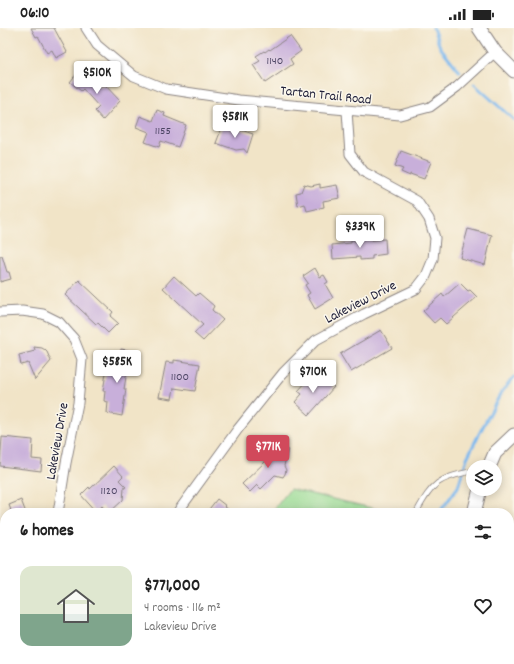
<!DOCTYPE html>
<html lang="en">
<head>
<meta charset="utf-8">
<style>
	body { margin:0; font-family:Dekko,sans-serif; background:#f2f2f2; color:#222; height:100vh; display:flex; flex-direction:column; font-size:15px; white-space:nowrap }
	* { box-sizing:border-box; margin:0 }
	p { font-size:13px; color:#767676 }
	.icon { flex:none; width:22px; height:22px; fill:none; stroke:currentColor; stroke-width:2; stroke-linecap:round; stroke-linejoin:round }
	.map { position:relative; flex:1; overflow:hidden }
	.panel { position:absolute; left:0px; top:480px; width:514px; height:156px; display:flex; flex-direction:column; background:#fff; border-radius:16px 16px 0 0; box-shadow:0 2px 10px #0003 }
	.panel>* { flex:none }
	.fabs { position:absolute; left:466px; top:432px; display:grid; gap:8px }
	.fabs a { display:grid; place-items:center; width:36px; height:36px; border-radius:50%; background:#fff; box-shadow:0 2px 10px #0003; font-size:20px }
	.price { position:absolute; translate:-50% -34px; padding:0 9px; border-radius:4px; background:#fff; color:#222; font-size:13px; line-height:26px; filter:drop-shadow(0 1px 2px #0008) }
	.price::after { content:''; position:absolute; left:50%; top:24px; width:12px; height:9px; margin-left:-6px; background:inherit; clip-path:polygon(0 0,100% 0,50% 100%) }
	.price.on { background:#d1495b; color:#fff }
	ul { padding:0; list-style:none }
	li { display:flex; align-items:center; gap:12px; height:100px; padding:0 20px }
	li span { display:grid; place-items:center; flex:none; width:112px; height:80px; border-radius:12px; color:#555 }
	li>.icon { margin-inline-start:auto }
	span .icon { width:48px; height:48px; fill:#fffc; stroke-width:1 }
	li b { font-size:17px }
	h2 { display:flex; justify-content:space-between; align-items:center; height:48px; padding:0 20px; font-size:17px }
	.status { display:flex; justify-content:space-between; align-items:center; height:28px; padding:0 20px; background:#fff; direction:ltr }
	.status svg { height:11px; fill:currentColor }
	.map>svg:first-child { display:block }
	.green { fill:#96d991; stroke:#5c7e66 }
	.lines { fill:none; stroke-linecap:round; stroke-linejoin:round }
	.stream { stroke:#7cb9ef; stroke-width:3 }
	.building { fill:#c8afda }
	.lane-casing { stroke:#8a8381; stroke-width:6 }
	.street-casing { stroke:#8a8381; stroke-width:11 }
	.secondary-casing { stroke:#8a8381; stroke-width:15 }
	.lane { stroke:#fff; stroke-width:4.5 }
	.street { stroke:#fff; stroke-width:9 }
	.secondary { stroke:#fff; stroke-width:13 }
	.labels { text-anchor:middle; stroke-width:3; stroke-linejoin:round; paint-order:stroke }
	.number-label { font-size:12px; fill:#4c4563 }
	.street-label { font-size:14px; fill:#22223b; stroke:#fbf7ec }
</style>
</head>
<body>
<div class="status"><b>06:10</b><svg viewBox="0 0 49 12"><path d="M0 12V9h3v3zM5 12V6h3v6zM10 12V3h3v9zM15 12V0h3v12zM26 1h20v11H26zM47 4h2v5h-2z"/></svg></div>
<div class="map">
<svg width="514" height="636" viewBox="0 0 514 636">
	<rect width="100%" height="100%" fill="#fbf7ec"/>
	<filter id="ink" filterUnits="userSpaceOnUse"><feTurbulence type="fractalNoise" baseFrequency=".025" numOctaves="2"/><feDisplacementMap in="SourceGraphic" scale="8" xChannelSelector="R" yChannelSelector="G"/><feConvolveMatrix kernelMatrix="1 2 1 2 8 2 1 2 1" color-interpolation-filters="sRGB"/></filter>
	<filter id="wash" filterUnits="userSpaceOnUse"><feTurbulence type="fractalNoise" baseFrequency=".012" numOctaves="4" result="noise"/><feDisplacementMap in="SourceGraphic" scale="16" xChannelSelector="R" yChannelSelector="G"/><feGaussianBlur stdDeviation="0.9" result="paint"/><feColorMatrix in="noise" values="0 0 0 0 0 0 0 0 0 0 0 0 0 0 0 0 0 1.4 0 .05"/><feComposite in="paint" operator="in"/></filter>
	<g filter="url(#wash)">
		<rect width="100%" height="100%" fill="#f1e4c7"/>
		<!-- green -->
		<g class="green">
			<polygon points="290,461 393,485 271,485"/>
			<polygon points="509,513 514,514 514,636 146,636 154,631 509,631"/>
		</g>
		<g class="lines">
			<!-- stream -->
			<g class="stream">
				<polyline points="433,0 440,19 460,44"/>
				<polyline points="474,56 514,92"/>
				<polyline points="439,485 458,459 467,430 479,406 501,365 514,349"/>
				<polyline points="395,636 397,631"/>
			</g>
		</g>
		<g id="blocks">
			<!-- building -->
			<g class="building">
				<polygon points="31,0 54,0 67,24 56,30 52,22 47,25 38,8 36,9"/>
				<polygon points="290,8 301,23 290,31 293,36 265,55 253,37 260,33 256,28 264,23 265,24 269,21 270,22"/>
				<polygon points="78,44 94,56 96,54 101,59 104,56 120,73 103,92 95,83 99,79 83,61 81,63 70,54"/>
				<polygon points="157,82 165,85 164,88 186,97 178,119 161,113 159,119 145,114 149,104 136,99 140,88 153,93"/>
				<polygon points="223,97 235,102 235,100 253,106 247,125 244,121 236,122 216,115"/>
				<polygon points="401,123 431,134 424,151 410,146 410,148 401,144 403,141 395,138"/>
				<polygon points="304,156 311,158 320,156 320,160 337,157 340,170 323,173 324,179 307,183 305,176 298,178 296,165 301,164"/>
				<polygon points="468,201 492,207 485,237 460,230"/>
				<polygon points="371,210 371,212 385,211 386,226 372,228 372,231 360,232 360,229 333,231 332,217 351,215 351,213 358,213 358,211"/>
				<polygon points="0,228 2,228 7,244 9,244 11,251 0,254"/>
				<polygon points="315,240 320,249 324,247 328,254 325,256 333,270 315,281 307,267 310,265 305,257 308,255 303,248"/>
				<polygon points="174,248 196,268 199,265 214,278 212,282 223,292 203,313 194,305 203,297 163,260"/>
				<polygon points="79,252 113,284 110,288 118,295 108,305 98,295 96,296 65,267"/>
				<polygon points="460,255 468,263 470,262 477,269 446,296 440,290 434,295 423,283 442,266 444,269"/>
				<polygon points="381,302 392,320 351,344 340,326"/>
				<polygon points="34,319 42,320 45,322 47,324 51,333 35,352 28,335 21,337 19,327 35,323"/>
				<polygon points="121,321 132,323 130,332 132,333 130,344 127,343 124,361 126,361 122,388 107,385 108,374 104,373 105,363 103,363 107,339 118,341"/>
				<polygon points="174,332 200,336 195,363 174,360 172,371 159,369 166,334 174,335"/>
				<polygon points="320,347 334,359 309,387 295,374 302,366 298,363 308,352 312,356"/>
				<polygon points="2,409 33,412 32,431 42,432 41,443 0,438"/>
				<polygon points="271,417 288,421 284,438 286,442 285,446 283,449 275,447 261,461 257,457 250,464 242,456 267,432"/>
				<polygon points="114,438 123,448 119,452 126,459 124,460 123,472 109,485 102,478 96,484 81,467 89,459 90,461"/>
				<polygon points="217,471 226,478 225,479 233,485 206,485"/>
				<polygon points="21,472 26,485 12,485 9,477"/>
			</g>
		</g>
	</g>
	<g filter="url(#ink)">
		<use href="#blocks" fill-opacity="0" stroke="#8a8381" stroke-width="1"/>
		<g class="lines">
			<!-- lane casing -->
			<g class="lane-casing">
				<path id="lane" d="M416,485C433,454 438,450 473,443"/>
			</g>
			<!-- street casing -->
			<g class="street-casing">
				<g id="street">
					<polyline points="86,0 97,17 134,48 166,61 239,72 400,87 430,79 457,59 495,24"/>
					<polyline points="0,284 22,283 43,286 59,294 74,311 82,331 78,375 66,435 58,485"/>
					<polyline points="177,485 238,401 283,345 316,312 364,286 416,261 426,248 433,231 435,210 429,191 417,173 364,144 350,126 347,83"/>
				</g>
			</g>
			<!-- secondary casing -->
			<g class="secondary-casing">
				<g id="secondary">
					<polyline points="479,0 495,24 514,43"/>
					<polyline points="489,439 495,425 514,407"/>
					<polyline points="474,485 480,461"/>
					<polyline points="360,636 362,631"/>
					<polyline points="440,636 441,631"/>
				</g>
			</g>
			<!-- lane -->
			<use href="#lane" class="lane"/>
			<!-- street -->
			<use href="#street" class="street"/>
			<!-- secondary -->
			<use href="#secondary" class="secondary"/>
		</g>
	</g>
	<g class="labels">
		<!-- number labels -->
		<g class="number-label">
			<text x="275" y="36">1140</text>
			<text x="163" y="106">1155</text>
			<text x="180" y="352">1100</text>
			<text x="109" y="466">1120</text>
		</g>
		<!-- street labels -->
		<g class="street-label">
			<text transform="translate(326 66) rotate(6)" y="5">Tartan Trail Road</text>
			<text transform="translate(360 273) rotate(-27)" y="5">Lakeview Drive</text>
			<text transform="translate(56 413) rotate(-80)" y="5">Lakeview Drive</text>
		</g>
	</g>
</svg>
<div class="fabs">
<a><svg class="icon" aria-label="layers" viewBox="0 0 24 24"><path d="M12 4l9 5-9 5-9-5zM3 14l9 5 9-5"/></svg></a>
</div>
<b class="price" style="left:97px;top:67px">$510K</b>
<b class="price" style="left:235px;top:111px">$581K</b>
<b class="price" style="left:360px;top:221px">$339K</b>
<b class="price" style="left:117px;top:356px">$585K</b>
<b class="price" style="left:313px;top:366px">$710K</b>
<b class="price on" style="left:268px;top:441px">$771K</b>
<section class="panel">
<h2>6 homes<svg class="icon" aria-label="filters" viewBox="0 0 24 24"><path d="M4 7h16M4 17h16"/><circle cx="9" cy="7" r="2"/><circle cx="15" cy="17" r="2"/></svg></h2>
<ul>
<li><span style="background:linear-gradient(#dfe7d0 60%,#7fa58c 0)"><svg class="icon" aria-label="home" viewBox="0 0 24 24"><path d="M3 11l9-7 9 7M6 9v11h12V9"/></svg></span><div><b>$771,000</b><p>4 rooms · 116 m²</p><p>Lakeview Drive</p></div><svg class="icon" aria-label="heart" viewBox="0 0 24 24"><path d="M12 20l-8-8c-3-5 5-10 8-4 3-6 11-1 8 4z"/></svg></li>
</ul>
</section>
</div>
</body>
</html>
